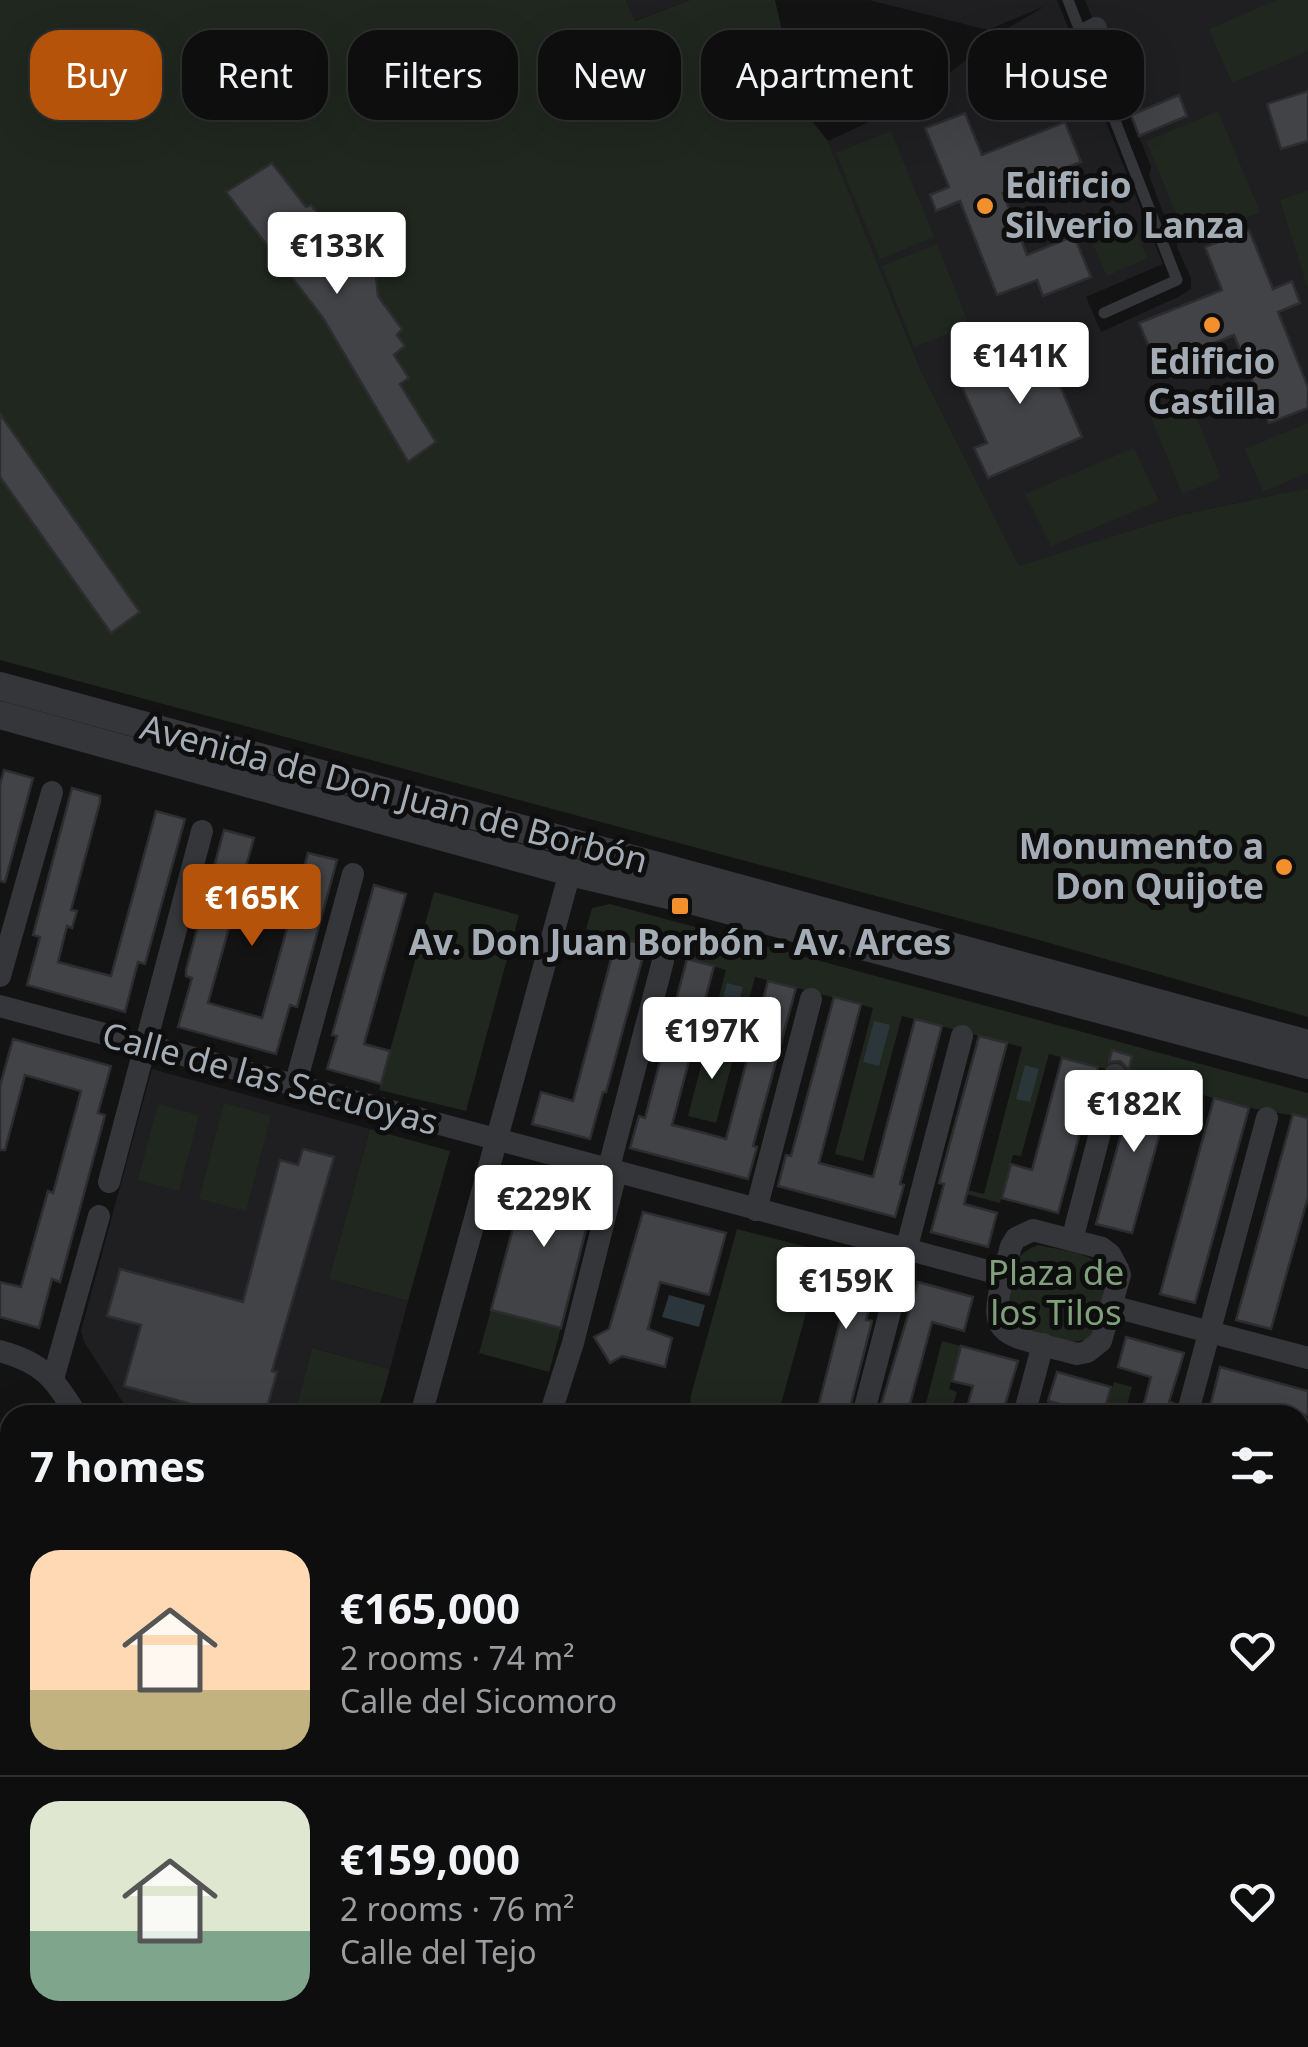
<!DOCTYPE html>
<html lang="en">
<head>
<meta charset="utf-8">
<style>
	body { margin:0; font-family:"Noto Sans",sans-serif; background:#171718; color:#f1f3f6; height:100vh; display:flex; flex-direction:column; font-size:38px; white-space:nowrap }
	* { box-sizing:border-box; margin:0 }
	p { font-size:32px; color:#9b9c9e }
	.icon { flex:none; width:55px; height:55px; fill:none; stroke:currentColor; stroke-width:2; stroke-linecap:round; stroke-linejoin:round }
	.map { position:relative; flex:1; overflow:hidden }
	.drawer { position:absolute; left:0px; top:1405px; width:1310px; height:642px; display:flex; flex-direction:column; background:#0e0e0f; border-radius:30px 30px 0 0; box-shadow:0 10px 40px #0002,0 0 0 2px #2e2e2f }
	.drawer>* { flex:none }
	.top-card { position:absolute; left:30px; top:30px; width:1250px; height:90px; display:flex; gap:20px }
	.price { position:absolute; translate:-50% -85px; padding:0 22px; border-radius:10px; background:#fff; color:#222; font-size:32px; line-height:65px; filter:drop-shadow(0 2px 5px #0008) }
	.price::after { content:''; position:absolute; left:50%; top:60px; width:30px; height:22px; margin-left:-15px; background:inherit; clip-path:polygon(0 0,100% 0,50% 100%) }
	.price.selected { background:#b45309; color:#fff }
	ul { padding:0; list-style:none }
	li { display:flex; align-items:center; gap:30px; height:250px; padding:0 30px }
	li+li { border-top:2px solid #2e2e2f }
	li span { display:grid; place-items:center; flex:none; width:280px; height:200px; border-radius:30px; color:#555 }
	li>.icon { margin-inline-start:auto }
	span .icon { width:120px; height:120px; fill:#fffc; stroke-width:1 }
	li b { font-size:42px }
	h2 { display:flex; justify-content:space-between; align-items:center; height:120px; padding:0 30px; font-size:42px }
	.tag { padding:0 35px; border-radius:30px; background:#0e0e0f; box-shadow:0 10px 40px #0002,0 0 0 2px #2e2e2f; font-size:35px; line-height:90px }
	.tag.selected { background:#b45309; color:#fff }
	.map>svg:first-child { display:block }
	.built { fill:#1f1f21 }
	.green { fill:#1f271f }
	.water { fill:#2b363a }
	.building { fill:#424347; stroke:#2d2d30; stroke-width:2.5 }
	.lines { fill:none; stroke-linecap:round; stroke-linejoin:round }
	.service { stroke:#343639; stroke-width:11 }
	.pedestrian { stroke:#343639; stroke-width:18 }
	.minor { stroke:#343639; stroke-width:22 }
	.tertiary { stroke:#343639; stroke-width:28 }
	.poi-dot { fill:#f2902d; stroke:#0e0e0f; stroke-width:4 }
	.labels { text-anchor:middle; stroke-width:10; stroke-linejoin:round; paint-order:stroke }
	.poi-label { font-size:35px; font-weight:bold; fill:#a4acb5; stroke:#0e0e0f }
	.street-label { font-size:35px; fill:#a4acb5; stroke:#0e0e0f }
	.park-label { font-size:35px; fill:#7fa07b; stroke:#0e0e0f }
</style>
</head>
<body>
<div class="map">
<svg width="1308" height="2047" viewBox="0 0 1308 2047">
	<rect width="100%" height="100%" fill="#131314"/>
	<!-- built -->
	<g class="built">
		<polygon points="626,0 690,0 634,21"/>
		<polygon points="869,0 1057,0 1163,264 1086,297 1101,332 1180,296 1191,289 1191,278 1177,247 1178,235 1173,223 1165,218 1149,175 1151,167 1085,0 1308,0 1308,488 1180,515 1019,567 921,371 828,141 916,100 998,34 1045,6 988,30"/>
		<polygon points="152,1069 370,1129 329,1279 408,1301 390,1369 312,1348 294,1415 131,1415 84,1342 81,1331"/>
	</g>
	<!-- green -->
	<g class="green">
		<polygon points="0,0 626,0 635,21 690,0 775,0 799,105 828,141 921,371 1019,566 1180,515 1308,488 1308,1017 1039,940 0,660"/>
		<polygon points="1277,0 1308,0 1308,51 1232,83 1209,29"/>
		<polygon points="1218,111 1260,212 1188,242 1146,141"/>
		<polygon points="891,131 934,237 880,259 836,153"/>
		<polygon points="1308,191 1308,289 1280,200"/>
		<polygon points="1134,227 1148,258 1107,276 1093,245"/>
		<polygon points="937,244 969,325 914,347 882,266"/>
		<polygon points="1188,397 1221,478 1182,494 1149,412"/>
		<polygon points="1308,423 1308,473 1263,492 1245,449"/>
		<polygon points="1134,448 1159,501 1051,546 1025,494"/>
		<polygon points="434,892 519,915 466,1111 379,1090"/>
		<polygon points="610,904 1308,1093 1308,1118 1255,1109 1049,1054 1021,1156 1013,1155 1000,1203 962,1193 963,1189 984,1194 1022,1047 902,1016 863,1161 835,1154 873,1008 755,977 716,1123 688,1116 726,970 586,929 592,908"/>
		<polygon points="224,1103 271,1116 246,1211 199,1199"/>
		<polygon points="158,1104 199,1115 179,1191 138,1180"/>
		<polygon points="370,1129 450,1151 408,1301 329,1279"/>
		<polygon points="737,1229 823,1251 778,1415 690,1415 691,1395"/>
		<path d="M1038,1245C1062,1251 1098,1251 1108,1277L1094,1334C1088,1338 1087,1340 1080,1341C1066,1344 1015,1330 1008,1318C1001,1305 1012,1270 1019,1258C1024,1251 1031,1248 1038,1245Z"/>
		<polygon points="491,1310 561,1328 549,1372 479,1353"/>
		<polygon points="942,1341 961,1346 949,1389 957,1392 950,1415 923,1415"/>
		<polygon points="312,1348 390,1369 377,1415 294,1415"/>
		<polygon points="1114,1382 1132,1387 1124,1415 1104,1415"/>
		<polygon points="10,1561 10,1675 0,1673 0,1624 7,1596 0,1578"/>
		<polygon points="0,1873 10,1876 10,1898 0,1935"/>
		<polygon points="1308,1874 1308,2047 1239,2047 1203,2038 1300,2038 1300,1904"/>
		<polygon points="109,2038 177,2038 174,2047 153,2047"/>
		<polygon points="330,2038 410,2038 407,2047 328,2047"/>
		<polygon points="533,2038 586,2038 608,2044 607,2047 531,2047"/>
	</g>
	<!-- water -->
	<g class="water">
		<polygon points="727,983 743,987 732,1028 716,1024"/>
		<polygon points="874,1021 890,1025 879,1066 863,1062"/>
		<polygon points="1025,1065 1039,1069 1030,1102 1016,1099"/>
		<polygon points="669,1295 705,1305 699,1327 662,1317"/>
	</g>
	<!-- building -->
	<g class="building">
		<polygon points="1308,91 1308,141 1281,149 1267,104"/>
		<polygon points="1179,95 1187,116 1139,136 1131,115"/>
		<polygon points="965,113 982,155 1065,122 1081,162 1003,193 1027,255 1074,236 1091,277 1043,296 1037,280 997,295 960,201 936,211 930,195 949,187 925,128"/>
		<polygon points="272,163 306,207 311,205 337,238 353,242 368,257 376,276 378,296 402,329 397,335 405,346 394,355 409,378 400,384 436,442 408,462 323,318 226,192"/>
		<polygon points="1249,230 1273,289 1292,281 1300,303 1278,312 1308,387 1308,408 1269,423 1234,335 1157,366 1139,323 1222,290 1205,247"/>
		<polygon points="1049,337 1067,377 1058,381 1082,437 988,478 974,448 987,443 958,378"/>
		<polygon points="0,414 140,612 111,633 0,477"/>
		<polygon points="4,770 33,778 5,882 0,881 0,785"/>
		<polygon points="72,788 100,796 100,802 71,910 77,911 72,928 67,926 58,962 111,976 156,811 185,819 145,964 138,962 125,1012 27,985 40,937 33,935"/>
		<polygon points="224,830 254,838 208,1003 262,1018 308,853 337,860 297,1007 290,1005 276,1054 178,1027 192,978 186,976 186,970"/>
		<polygon points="374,885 406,894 364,1044 390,1051 381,1084 327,1069 337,1036 332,1035"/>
		<polygon points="617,937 646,945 606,1092 603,1092 590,1139 532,1124 541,1092 573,1101"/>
		<polygon points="687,959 714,966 672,1125 689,1129 726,1139 768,981 796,988 753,1146 757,1147 748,1179 630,1148 639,1116 645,1118"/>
		<polygon points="834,997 861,1004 819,1163 873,1177 915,1019 942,1026 900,1184 904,1185 895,1217 778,1186 786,1155 791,1156"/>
		<polygon points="979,1036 1007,1043 964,1204 997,1213 988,1247 931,1232 944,1184 939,1183"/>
		<polygon points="13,1039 111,1066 98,1113 105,1115 82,1201 60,1282 52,1279 39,1328 0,1317 0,1282 21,1287 48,1191 53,1193 81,1091 25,1075 5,1150 0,1150 0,1086"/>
		<polygon points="1112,1050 1132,1056 1129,1070 1120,1061 1109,1062"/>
		<polygon points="1062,1058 1098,1067 1058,1213 1002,1198 1011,1164 1032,1170"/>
		<polygon points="1137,1077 1173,1086 1132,1233 1096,1224"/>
		<polygon points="1214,1098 1249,1108 1195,1303 1160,1294"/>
		<polygon points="1293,1114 1308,1118 1308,1197 1271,1329 1236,1320"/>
		<polygon points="303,1149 334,1157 272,1371 277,1372 265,1415 231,1415 124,1386 141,1325 107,1316 120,1269 243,1302 280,1160 298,1165"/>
		<polygon points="528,1172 596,1190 561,1328 491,1310"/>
		<polygon points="643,1212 726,1233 709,1295 660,1282 648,1329 672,1338 665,1367 622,1356 610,1363 594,1337 609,1329"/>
		<polygon points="822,1258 879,1273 866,1320 872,1321 848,1415 816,1415 846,1298 813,1290"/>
		<polygon points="918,1282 973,1297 964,1331 932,1322 907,1415 878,1415"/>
		<polygon points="1126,1337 1184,1353 1169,1402 1173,1403 1170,1415 1141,1415 1151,1377 1118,1367"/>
		<polygon points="961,1346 1018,1361 1002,1415 965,1415 973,1386 952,1381"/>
		<polygon points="1220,1367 1308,1391 1308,1415 1208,1415"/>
		<polygon points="1057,1372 1111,1387 1103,1415 1048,1401"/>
	</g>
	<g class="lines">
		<!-- service -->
		<polyline class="service" points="1068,0 1177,280 1104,313"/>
		<!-- pedestrian -->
		<g class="pedestrian">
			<polyline points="27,2047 30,2038"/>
			<polyline points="466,2047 469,2038"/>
			<polyline points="908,2047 911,2038"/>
		</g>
		<!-- minor -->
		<g class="minor">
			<polyline points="1082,35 1096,28"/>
			<polyline points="0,976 52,792"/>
			<polyline points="0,1006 1003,1275"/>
			<polyline points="295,1086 353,874"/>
			<polyline points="608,1171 663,961"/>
			<polyline points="109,1182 202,831"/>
			<polyline points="756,1210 811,999"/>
			<path d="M1033,1230L1102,1248L1110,1254L1118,1269L1120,1275L1101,1341L1087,1352L1077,1354C986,1330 987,1339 1011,1246L1016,1238Z"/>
			<polyline points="1072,1240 1115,1075"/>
			<polyline points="1111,1306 1308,1358"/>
			<path d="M0,1351C44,1363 53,1378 77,1415"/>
			<polyline points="53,1379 99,1216"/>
			<polyline points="421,1415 570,872"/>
			<polyline points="550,1415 573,1343 616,1173"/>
			<polyline points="863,1415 962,1036"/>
			<polyline points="1024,1415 1043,1344"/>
			<polyline points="1187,1415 1267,1118"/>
			<polyline points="1300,1640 1308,1612"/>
			<polyline points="1300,1809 1308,1812"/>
			<polyline points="250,2047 252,2038"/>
			<polyline points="674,2047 677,2038"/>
		</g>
		<!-- tertiary -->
		<g class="tertiary">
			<polyline points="0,686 1308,1044"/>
			<polyline points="0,715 570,872 690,900 1308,1065"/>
			<polyline points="0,1738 10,1740"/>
			<polyline points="0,1760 10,1763"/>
			<polyline points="1023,2038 1058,2047"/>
			<polyline points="1129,2038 1165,2047"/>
		</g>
	</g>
	<!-- markers -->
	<g class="poi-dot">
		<circle cx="985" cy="206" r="10"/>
		<circle cx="1212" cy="325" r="10"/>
		<circle cx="1284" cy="867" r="10"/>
		<rect x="670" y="896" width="20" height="20" rx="5"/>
	</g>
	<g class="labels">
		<!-- poi labels -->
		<g class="poi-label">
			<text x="1005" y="198" text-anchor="start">Edificio<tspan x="1005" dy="40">Silverio Lanza</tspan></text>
			<text x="1212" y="374">Edificio<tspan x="1212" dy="40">Castilla</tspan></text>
			<text x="1264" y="859" text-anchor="end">Monumento a<tspan x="1264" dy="40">Don Quijote</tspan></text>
			<text x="680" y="955">Av. Don Juan Borbón - Av. Arces</text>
		</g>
		<!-- street labels -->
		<g class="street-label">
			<text transform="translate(394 794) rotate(15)" y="12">Avenida de Don Juan de Borbón</text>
			<text transform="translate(270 1079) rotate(15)" y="12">Calle de las Secuoyas</text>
		</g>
		<!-- park labels -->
		<g class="park-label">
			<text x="1056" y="1285">Plaza de<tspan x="1056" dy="40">los Tilos</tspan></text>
		</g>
	</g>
</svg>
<b class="price" style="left:337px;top:297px">€133K</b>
<b class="price" style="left:1020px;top:407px">€141K</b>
<b class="price selected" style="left:252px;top:949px">€165K</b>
<b class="price" style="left:712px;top:1082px">€197K</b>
<b class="price" style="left:1134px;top:1155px">€182K</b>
<b class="price" style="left:544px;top:1250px">€229K</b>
<b class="price" style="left:846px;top:1332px">€159K</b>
<div class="top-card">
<a class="tag selected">Buy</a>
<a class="tag">Rent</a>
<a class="tag">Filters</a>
<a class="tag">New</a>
<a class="tag">Apartment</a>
<a class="tag">House</a>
</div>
<section class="drawer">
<h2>7 homes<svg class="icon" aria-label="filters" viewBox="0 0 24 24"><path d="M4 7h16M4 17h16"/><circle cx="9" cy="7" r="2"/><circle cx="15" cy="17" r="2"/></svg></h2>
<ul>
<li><span style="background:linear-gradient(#ffd9b3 70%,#c2b280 0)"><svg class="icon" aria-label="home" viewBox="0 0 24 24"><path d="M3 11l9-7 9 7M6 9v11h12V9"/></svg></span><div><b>€165,000</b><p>2 rooms · 74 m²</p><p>Calle del Sicomoro</p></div><svg class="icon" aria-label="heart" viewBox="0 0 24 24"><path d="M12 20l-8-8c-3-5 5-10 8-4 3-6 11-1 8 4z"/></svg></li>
<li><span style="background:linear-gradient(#dfe7d0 65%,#7fa58c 0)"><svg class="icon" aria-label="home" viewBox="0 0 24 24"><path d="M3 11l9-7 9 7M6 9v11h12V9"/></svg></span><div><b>€159,000</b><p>2 rooms · 76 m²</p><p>Calle del Tejo</p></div><svg class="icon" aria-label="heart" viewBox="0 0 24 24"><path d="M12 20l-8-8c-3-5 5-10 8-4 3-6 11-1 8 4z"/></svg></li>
</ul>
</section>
</div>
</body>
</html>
